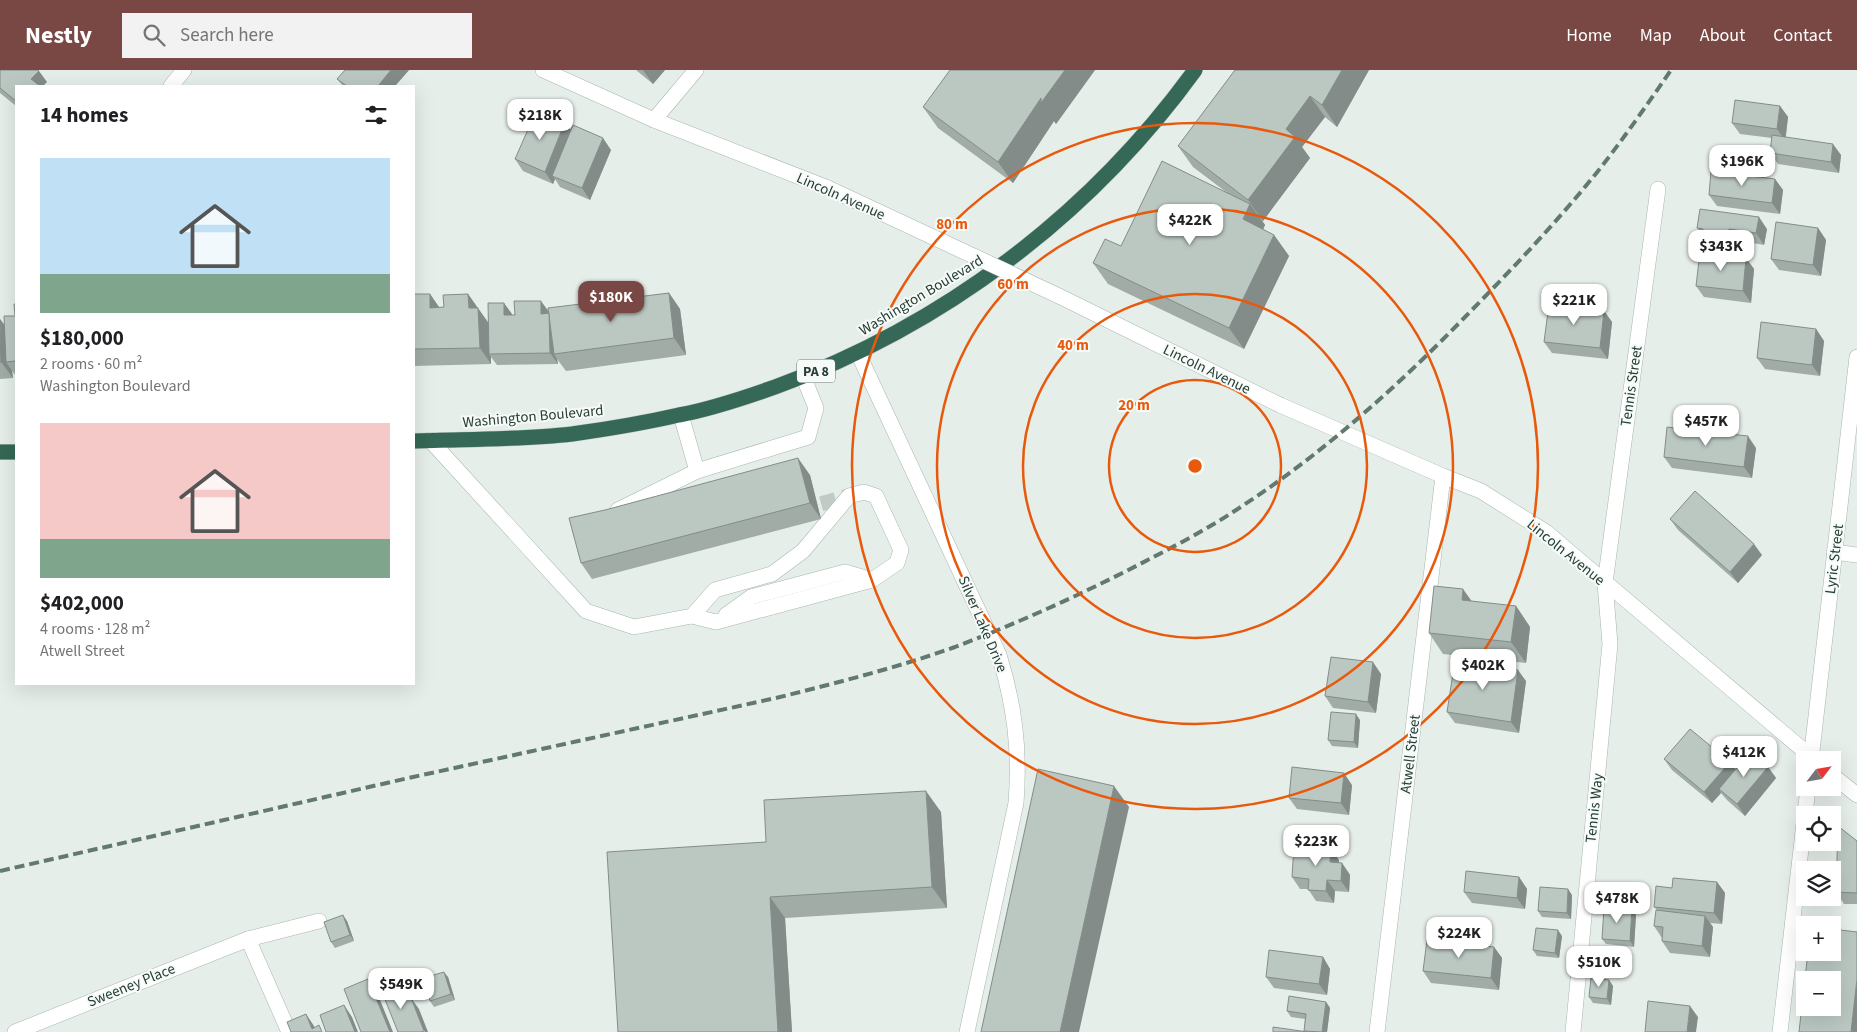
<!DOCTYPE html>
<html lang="en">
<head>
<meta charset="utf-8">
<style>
	body { margin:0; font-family:"Source Sans 3",sans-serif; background:#f2f2f2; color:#202124; height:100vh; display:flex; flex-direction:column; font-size:19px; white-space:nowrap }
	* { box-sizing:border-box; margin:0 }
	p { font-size:16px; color:#757577 }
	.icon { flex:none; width:28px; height:28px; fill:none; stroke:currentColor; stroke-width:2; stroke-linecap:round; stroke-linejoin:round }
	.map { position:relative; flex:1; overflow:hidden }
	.details { position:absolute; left:15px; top:15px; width:400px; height:600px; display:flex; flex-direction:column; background:#fff; border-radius:0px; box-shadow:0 5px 20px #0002 }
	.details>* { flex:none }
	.needle { width:32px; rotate:59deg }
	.controls { position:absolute; left:1796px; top:681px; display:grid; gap:10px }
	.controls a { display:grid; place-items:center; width:45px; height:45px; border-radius:0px; background:#fff; box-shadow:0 5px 20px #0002; font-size:25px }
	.price { position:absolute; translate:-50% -42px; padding:0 11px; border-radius:10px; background:#fff; color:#222; font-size:16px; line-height:32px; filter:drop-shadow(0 1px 2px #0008) }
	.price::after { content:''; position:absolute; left:50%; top:30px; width:15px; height:11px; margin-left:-8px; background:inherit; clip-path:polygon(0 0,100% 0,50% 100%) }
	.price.on { background:#794844; color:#fff }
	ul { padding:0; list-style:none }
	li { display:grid; align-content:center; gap:10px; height:265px; padding:0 25px }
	li span { display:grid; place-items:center; height:155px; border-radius:0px; color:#555 }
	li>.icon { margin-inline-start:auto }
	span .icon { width:90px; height:90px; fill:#fffc; stroke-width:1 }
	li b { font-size:21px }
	h2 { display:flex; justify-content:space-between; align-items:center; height:60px; padding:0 25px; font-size:21px }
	header { display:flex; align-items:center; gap:30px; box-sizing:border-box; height:70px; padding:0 25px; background:#794844; color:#fff }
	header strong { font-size:24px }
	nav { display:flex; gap:28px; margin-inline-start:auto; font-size:18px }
	.search { width:350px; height:45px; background:#f2f2f2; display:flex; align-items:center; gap:12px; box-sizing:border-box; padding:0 18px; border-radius:0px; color:#757577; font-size:19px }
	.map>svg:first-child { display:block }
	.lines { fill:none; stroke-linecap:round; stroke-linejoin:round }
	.minor-tunnel { stroke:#c0cbc5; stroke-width:15; stroke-dasharray:15 8; stroke-linecap:butt }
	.minor-casing { stroke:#a9b6af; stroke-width:16 }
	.highway-casing { stroke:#c2c9c6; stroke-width:16 }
	.minor { stroke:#fff; stroke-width:15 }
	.highway { stroke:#356856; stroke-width:15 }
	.rail { stroke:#61796f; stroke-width:4; stroke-dasharray:10 5; stroke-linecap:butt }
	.minor-bridge-casing { stroke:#a9b6af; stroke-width:16; stroke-linecap:butt }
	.minor-bridge { stroke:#fff; stroke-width:15 }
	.wall { fill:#a1aca7 }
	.shaded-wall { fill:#838c88 }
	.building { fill:#bbc8c2; stroke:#838c88; fill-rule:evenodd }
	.ring { fill:none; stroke:#e8590c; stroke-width:2.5 }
	.labels { text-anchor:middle; stroke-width:4; stroke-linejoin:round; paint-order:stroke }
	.shield { fill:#f6faf8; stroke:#64766f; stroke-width:1 }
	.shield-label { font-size:14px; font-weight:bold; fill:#263e34 }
	.street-label { font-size:15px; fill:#263e34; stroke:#f6faf8 }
	.centre { fill:#e8590c; stroke:#f6faf8; stroke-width:2.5 }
	.ring-label { font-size:15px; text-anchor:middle; font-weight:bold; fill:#e8590c; stroke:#f6faf8; stroke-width:4; stroke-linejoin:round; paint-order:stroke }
</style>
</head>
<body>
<header>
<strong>Nestly</strong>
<div class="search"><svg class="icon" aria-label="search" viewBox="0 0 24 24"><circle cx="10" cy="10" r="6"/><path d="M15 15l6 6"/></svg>Search here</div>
<nav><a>Home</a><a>Map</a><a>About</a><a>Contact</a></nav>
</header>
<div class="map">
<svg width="1857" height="962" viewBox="0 0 1857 962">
	<rect width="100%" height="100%" fill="#e6eee9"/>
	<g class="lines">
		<!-- minor-tunnel -->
		<polyline class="minor-tunnel" points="799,440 849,426"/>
		<!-- minor casing -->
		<g class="minor-casing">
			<g id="minor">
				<polyline points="543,0 654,50 828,118"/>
				<polyline points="171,16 184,0"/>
				<polyline points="654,50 696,0"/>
				<path d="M858,283L999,585C1015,636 1020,681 1016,733L967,962"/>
				<polyline points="1280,335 1443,406 1481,421 1546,462 1815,690"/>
				<polyline points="681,345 697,401"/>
				<polyline points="430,370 586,541 634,557 692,546 716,552 872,510 897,493 901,480 876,426 864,422 849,426 803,481 772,504 715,520 692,546"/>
				<polyline points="618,440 697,401 808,367 816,338 803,306"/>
				<polyline points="1834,482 1857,485"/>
				<polyline points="726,545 751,527 845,502 872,510"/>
				<polyline points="1811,690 1857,287"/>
				<polyline points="1832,705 1857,725"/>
				<polyline points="248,869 289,962"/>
				<polyline points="15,962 248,869 319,851"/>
				<polyline points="1377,962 1443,406"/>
				<polyline points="1573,962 1610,574 1605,513 1658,119"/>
				<polyline points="1780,962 1808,718"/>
			</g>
		</g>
		<!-- highway casing -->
		<g class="highway-casing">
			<g id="highway">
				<path d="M414,371C466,369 520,370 572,364C608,359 644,353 679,345C712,339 744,328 775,317C943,256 1090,145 1195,0"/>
				<polyline points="0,382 16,382"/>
			</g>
		</g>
		<!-- minor -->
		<use href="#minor" class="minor"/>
		<!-- highway -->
		<use href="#highway" class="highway"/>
		<!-- rail -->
		<path class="rail" d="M0,801L413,707L776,628C836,613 896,598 955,577C1018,553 1080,525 1140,494C1171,478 1204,461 1233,442C1319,387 1395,319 1466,246C1513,198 1560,149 1602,96C1626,65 1649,32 1671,0"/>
		<!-- minor-bridge casing -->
		<g class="minor-bridge-casing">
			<polyline id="minor-bridge" points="828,118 1061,227 1280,335"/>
		</g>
		<!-- minor-bridge -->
		<use href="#minor-bridge" class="minor-bridge"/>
	</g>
	<!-- wall -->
	<g class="wall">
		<polygon points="0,0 47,12 16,16 16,36 0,23"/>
		<polygon points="409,0 395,16 343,16 337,9"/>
		<polygon points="636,0 665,0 653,14"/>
		<polygon points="1095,0 1056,54 1054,51 1013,113 938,58 923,37"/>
		<polygon points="1235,0 1369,0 1337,57 1325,47 1302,77 1310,88 1263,151 1261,149 1265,155 1263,159 1274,165 1289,186 1244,279 1108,214 1093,193 1121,176 1226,122 1193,97 1178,76"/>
		<polygon points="1780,36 1788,47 1786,67 1841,85 1839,103 1778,94 1770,83 1772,68 1740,64 1732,53"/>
		<polygon points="565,52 571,60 611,80 590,130 560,117 555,109 553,114 523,101 515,89"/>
		<polygon points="1775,109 1783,120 1780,144 1717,136 1709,125"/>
		<polygon points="1697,158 1767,159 1764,175 1737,170 1734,186 1746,188 1754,199 1751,233 1704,227 1696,216 1704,183 1700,177 1702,165"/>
		<polygon points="1818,158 1826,170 1821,206 1779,200 1771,189"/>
		<polygon points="669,223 680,239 686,285 566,301 557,289 558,294 497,295 491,287 491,294 414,296 414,224 430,224 439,237 444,237 468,224 488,253 512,244 512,245 549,242"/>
		<polygon points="16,234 16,306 12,301 13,308 0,309 0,249 4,254 5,257 15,246"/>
		<polygon points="1604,241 1612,252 1608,289 1552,283 1544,272"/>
		<polygon points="1816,259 1824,271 1820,306 1765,299 1757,288"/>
		<polygon points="1756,378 1752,408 1672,398 1664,387"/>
		<polygon points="810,405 821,449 592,509 581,493 605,440"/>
		<polygon points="1670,449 1762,485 1738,513 1678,460"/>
		<polygon points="1516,536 1530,557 1526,593 1443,584 1429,563"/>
		<polygon points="1381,604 1376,643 1333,638 1325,626"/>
		<polygon points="1526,611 1519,663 1455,653 1447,642"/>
		<polygon points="1360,650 1358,678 1332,676 1328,670"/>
		<polygon points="1664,689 1730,692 1735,700 1768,697 1776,708 1745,746 1727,730 1721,723 1712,733 1672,700"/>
		<polygon points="1352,715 1349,745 1297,739 1289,728"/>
		<polygon points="941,742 947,838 785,848 792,962 618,962 766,772"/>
		<polygon points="1857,771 1857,834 1844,834 1836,822"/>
		<polygon points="1339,790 1339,793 1342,793 1350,805 1349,822 1335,821 1334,833 1316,831 1308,819 1300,819 1292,807"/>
		<polygon points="1519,807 1527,819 1525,839 1472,833 1464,822"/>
		<polygon points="1717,812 1725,823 1722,854 1710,853 1713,857 1710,887 1670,883 1662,871 1662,868 1654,856 1657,840 1654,837 1672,818"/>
		<polygon points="1572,825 1571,849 1542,847 1538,841"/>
		<polygon points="1636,845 1634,877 1606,874 1602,869"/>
		<polygon points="347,851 354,871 335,878 331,872"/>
		<polygon points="1562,866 1559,888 1537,886 1533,880"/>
		<polygon points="1494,877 1502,888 1499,920 1431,913 1423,901"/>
		<polygon points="1323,887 1330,899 1327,925 1274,918 1266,907"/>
		<polygon points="448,907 455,930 434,937 430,931"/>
		<polygon points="1609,910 1613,916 1611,935 1593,933 1589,927"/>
		<polygon points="1326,932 1330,938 1327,962 1273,962 1304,961 1305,949 1291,947 1287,941"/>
	</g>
	<!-- shaded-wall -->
	<g class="shaded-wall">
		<polygon points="391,0 409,0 395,16 378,16"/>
		<polygon points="643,0 665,0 653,14"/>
		<polygon points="1065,0 1095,0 1056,54 1054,51 1013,113 998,92 1041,28"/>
		<polygon points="1342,0 1369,0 1337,57 1322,35"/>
		<polygon points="39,1 47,12 43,16 36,16 31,9"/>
		<polygon points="1310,26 1325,47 1302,77 1310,88 1263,151 1248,130 1286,59"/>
		<polygon points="1780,36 1788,47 1785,70 1777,59"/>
		<polygon points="565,52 573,63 552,106 555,109 553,114 545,102"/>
		<polygon points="603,68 611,80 590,130 582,118"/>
		<polygon points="1833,74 1841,85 1839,103 1831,92"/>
		<polygon points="1775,109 1783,120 1780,144 1772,133"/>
		<polygon points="1250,134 1265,155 1258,171 1243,149"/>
		<polygon points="1759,147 1767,159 1764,175 1756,163"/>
		<polygon points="1818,158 1826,170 1821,206 1813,195"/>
		<polygon points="1729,159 1737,170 1734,192 1726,180"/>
		<polygon points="1274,165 1289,186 1244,279 1229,258"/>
		<polygon points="1746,188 1754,199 1751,233 1743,221"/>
		<polygon points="669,223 680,239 686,285 674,268"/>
		<polygon points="430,224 441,240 430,238"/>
		<polygon points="468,224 490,255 489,284 491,287 491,294 480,278 469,238"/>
		<polygon points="541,231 549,242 549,255 541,244"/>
		<polygon points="504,233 512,244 512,256 504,245"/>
		<polygon points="1604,241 1612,252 1608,289 1600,278"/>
		<polygon points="549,243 554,284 557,289 558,294 550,283"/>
		<polygon points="0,249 11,266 6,292 12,301 13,308 1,292"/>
		<polygon points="1816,259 1824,271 1820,306 1812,295"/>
		<polygon points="1748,366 1756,378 1752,408 1744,397"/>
		<polygon points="798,388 810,405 821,449 810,433"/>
		<polygon points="1754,474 1762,485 1738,513 1730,502"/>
		<polygon points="1463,519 1478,540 1462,530"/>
		<polygon points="1516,536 1530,557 1526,593 1511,572"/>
		<polygon points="1373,592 1381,604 1376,643 1368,632"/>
		<polygon points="1518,600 1526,611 1519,663 1511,652"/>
		<polygon points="1356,644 1360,650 1358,678 1354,672"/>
		<polygon points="1730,692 1738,703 1719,719 1721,723 1712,733 1704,722"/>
		<polygon points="1768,697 1776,708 1745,746 1737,734"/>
		<polygon points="1344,703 1352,715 1349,745 1341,733"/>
		<polygon points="1114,716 1129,737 1079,962 1060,962"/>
		<polygon points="926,721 941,742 947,838 932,817"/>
		<polygon points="1331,779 1339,790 1338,803 1330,792"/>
		<polygon points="1342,793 1350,805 1349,822 1341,811"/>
		<polygon points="1519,807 1527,819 1525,839 1517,828"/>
		<polygon points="1327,810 1335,821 1334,833 1326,821"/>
		<polygon points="1717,812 1725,823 1722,854 1714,843"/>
		<polygon points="1568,819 1572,825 1571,849 1567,843"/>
		<polygon points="770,827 785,848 792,962 778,962"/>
		<polygon points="1632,839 1636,845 1634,877 1630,871"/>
		<polygon points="343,845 347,851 354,871 350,865"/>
		<polygon points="1705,846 1713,857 1710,887 1702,876"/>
		<polygon points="1558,860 1562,866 1559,888 1555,883"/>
		<polygon points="1494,877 1502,888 1499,920 1491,908"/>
		<polygon points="1323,887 1330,899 1327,925 1319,914"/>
		<polygon points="444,902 448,907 455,930 451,924"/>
		<polygon points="368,909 376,920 393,962 390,962"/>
		<polygon points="1857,909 1857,962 1851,962"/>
		<polygon points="1609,910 1613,916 1611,935 1607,929"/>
		<polygon points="396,911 404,922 412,942 404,931"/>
		<polygon points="411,928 419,939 428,962 425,962 424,961"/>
		<polygon points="1326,932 1330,938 1327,962 1322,962"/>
		<polygon points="344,935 352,947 358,962 355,962"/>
		<polygon points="1690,936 1698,947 1696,962 1687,962"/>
		<polygon points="306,944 314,956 317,962 312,959"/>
	</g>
	<!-- building -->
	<g class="building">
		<polygon points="0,0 37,0 39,1 31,9 40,16 16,16 16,31 0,18"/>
		<polygon points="345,0 391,0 378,16 347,16 337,9"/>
		<polygon points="950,0 1065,0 1041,33 1041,28 998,92 923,37"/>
		<polygon points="1235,0 1342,0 1322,35 1310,26 1286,59 1295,67 1248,130 1178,76"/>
		<polygon points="1735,30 1780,36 1777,59 1732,53"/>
		<polygon points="537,39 565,52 545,102 515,89"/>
		<polygon points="573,55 603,68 582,118 552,106"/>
		<polygon points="1772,65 1833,74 1831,92 1770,83"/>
		<polygon points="1162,91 1250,134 1243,149 1274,165 1229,258 1093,193 1105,169 1121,176"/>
		<polygon points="1711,101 1775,109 1772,133 1709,125"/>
		<polygon points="1700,139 1759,147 1756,163 1729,159 1726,180 1700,177 1703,159 1697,158"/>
		<polygon points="1776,152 1818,158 1813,195 1771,189"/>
		<polygon points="1700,182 1746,188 1743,221 1696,216"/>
		<polygon points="669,223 674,268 554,284 548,238"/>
		<polygon points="414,224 430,224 430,238 444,237 443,225 468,224 469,238 478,238 480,278 414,279"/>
		<polygon points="514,231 541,231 541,244 549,243 550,283 489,284 488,233 504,233 504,245 515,245"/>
		<polygon points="14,234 16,234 16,291 6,292 4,246 15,246"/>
		<polygon points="1549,234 1604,241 1600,278 1544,272"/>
		<polygon points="1761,252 1816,259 1812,295 1757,288"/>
		<polygon points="0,261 1,292 0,292"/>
		<polygon points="1667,357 1748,366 1744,397 1664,387"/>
		<polygon points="798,388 810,433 581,493 569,448 605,440"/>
		<polygon points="1695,421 1754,474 1730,502 1670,449"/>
		<polygon points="1434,516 1463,519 1462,530 1516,536 1511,572 1429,563"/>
		<polygon points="1331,587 1373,592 1368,632 1325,626"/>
		<polygon points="1455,590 1518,600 1511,652 1447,642"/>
		<polygon points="1331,642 1356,644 1354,672 1328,670"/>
		<polygon points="1690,659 1730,692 1704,722 1664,689"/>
		<polygon points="1750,682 1768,697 1737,734 1719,719"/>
		<polygon points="1292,697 1344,703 1341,733 1289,728"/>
		<polygon points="1038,699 1114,716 1060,962 981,962"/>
		<polygon points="926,721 932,817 770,827 778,962 618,962 607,782 766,772 764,730"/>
		<polygon points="1838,756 1857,771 1857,823 1836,822"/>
		<polygon points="1294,776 1331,779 1330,792 1342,793 1341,811 1327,810 1326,821 1308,820 1309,809 1292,807"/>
		<polygon points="1466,801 1519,807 1517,828 1464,822"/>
		<polygon points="1673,808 1717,812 1714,843 1654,837 1656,816 1672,818"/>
		<polygon points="1540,817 1568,819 1567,843 1538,841"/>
		<polygon points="1604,837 1632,839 1630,871 1602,869"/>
		<polygon points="1656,840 1705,846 1702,876 1662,871 1663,857 1654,856"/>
		<polygon points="343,845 350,865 331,872 324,852"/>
		<polygon points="1536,858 1558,860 1555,883 1533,880"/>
		<path d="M1832,859L1857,862V909L1851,962H1799L1808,882H1832ZM1805,910H1832V938H1805Z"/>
		<polygon points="1427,870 1494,877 1491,908 1423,901"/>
		<polygon points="1269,880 1323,887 1319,914 1266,907"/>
		<polygon points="444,902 451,924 430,931 423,908"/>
		<polygon points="1591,908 1609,910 1607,929 1589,927"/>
		<polygon points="368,909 390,962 361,962 344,919"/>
		<polygon points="396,911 404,931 411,928 424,961 421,962 398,962 380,917"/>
		<polygon points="1289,926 1326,932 1322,962 1304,961 1306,944 1287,941"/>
		<polygon points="1648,931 1690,936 1687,962 1645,962"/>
		<polygon points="344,935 355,962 326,962 320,945"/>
		<polygon points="306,944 312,959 319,955 322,962 291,962 287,952"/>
		<polygon points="1273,957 1308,962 1273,962"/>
	</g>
	<!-- distance rings -->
	<g class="ring">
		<circle cx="1195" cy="396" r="86"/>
		<circle cx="1195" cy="396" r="172"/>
		<circle cx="1195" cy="396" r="258"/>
		<circle cx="1195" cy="396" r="343"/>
	</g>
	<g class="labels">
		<!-- shield labels -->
		<rect class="shield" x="797" y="289.5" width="38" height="23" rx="4"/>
		<g class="shield-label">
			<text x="816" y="306">PA 8</text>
		</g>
		<!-- street labels -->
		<g class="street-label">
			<text transform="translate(841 126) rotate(24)" y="5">Lincoln Avenue</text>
			<text transform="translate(921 225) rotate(-31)" y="5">Washington Boulevard</text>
			<text transform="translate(1207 299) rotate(26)" y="5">Lincoln Avenue</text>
			<text transform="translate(1631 316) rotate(-82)" y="5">Tennis Street</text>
			<text transform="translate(533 346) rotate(-5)" y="5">Washington Boulevard</text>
			<text transform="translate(1566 482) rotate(39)" y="5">Lincoln Avenue</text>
			<text transform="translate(1834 489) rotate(-83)" y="5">Lyric Street</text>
			<text transform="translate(983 554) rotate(67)" y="5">Silver Lake Drive</text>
			<text transform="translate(1410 684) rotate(-83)" y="5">Atwell Street</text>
			<text transform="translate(1594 738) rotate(-84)" y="5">Tennis Way</text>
			<text transform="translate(131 915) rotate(-22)" y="5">Sweeney Place</text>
		</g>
	</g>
	<circle cx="1195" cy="396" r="8" class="centre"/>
	<g class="ring-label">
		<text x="952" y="159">80 m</text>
		<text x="1013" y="219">60 m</text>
		<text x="1073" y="280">40 m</text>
		<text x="1134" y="340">20 m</text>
	</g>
</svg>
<div class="controls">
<a><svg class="needle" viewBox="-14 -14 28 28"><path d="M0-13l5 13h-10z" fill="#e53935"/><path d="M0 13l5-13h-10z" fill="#757577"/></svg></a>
<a><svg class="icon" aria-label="locate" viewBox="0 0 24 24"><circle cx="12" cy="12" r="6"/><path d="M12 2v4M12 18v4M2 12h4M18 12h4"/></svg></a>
<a><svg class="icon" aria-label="layers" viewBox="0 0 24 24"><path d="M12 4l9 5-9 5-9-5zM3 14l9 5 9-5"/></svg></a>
<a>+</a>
<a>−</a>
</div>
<b class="price" style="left:540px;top:71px">$218K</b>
<b class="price" style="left:1742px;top:117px">$196K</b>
<b class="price" style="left:1190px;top:176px">$422K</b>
<b class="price" style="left:1721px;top:202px">$343K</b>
<b class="price on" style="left:611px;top:253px">$180K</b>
<b class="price" style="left:1574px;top:256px">$221K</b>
<b class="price" style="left:1706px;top:377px">$457K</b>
<b class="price" style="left:1483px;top:621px">$402K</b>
<b class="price" style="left:1744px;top:708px">$412K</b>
<b class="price" style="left:1316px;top:797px">$223K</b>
<b class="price" style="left:1617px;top:854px">$478K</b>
<b class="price" style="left:1459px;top:889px">$224K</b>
<b class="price" style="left:1599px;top:918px">$510K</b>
<b class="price" style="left:401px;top:940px">$549K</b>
<section class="details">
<h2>14 homes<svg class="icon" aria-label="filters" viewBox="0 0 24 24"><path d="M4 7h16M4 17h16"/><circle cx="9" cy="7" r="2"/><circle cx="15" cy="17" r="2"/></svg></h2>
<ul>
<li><span style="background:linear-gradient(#bfe0f5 75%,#7fa58c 0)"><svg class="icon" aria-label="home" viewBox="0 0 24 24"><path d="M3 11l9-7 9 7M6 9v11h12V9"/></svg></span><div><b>$180,000</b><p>2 rooms · 60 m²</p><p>Washington Boulevard</p></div></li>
<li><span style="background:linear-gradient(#f6c9c9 75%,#7fa58c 0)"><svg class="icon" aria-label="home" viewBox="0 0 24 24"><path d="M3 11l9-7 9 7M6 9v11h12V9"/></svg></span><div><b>$402,000</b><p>4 rooms · 128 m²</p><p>Atwell Street</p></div></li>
</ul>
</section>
</div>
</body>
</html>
